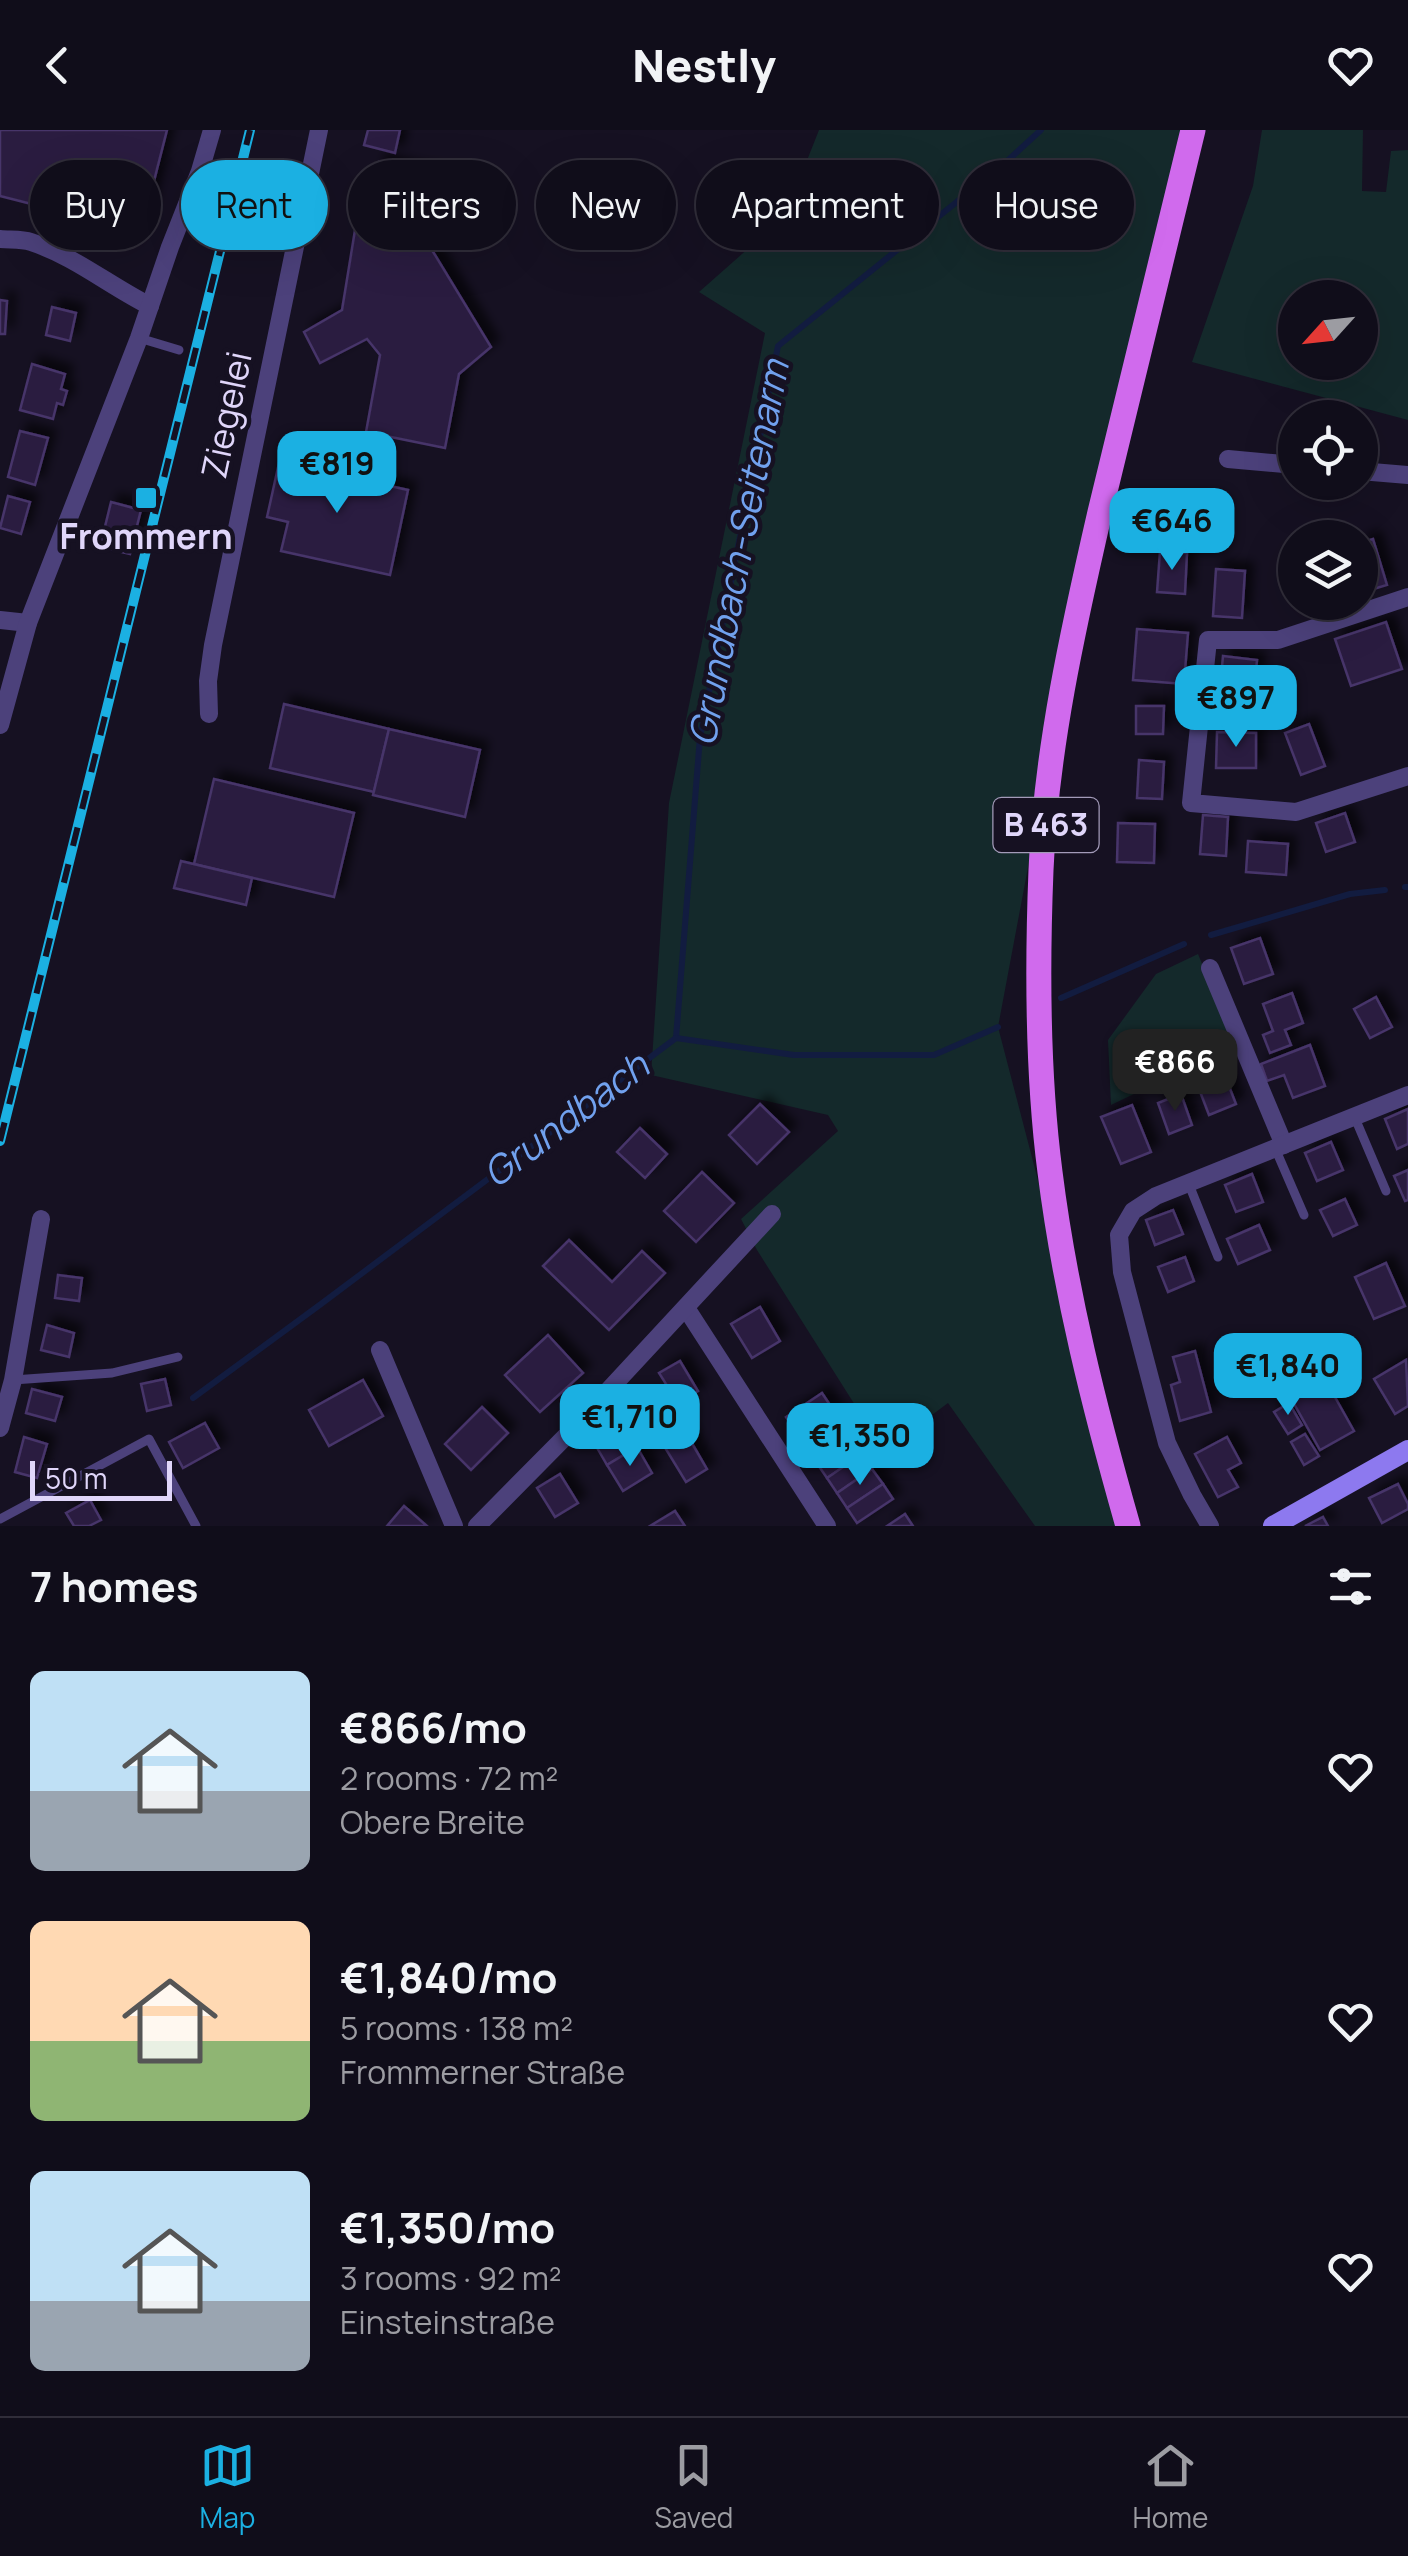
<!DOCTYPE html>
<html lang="en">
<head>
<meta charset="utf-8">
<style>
	body { margin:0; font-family:Manrope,sans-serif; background:#191623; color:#f1f3f6; height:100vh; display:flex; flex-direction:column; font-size:38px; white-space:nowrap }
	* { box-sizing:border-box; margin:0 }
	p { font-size:32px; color:#9c9ca2 }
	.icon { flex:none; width:55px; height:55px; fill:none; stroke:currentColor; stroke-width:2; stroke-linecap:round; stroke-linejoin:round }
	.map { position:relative; height:1396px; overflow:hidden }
	.details { display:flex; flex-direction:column; background:#100d1a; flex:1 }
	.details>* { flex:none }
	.banner { position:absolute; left:30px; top:30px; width:1350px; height:90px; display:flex; gap:20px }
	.needle { width:65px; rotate:243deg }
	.fabs { position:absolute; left:1278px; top:150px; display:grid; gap:20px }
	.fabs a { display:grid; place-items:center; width:100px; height:100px; border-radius:50%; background:#100d1a; box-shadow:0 10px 40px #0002,0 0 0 2px #302d39; font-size:50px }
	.scale { position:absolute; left:30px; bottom:25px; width:142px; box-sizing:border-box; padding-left:10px; border:5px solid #e0d6fa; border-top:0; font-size:28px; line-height:35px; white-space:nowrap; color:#e0d6fa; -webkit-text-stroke:8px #161122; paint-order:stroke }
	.price { position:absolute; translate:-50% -85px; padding:0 22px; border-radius:20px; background:#1bb0e2; color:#111; font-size:32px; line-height:65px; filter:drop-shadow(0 2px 5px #0008) }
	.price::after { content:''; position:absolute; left:50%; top:60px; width:30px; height:22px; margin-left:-15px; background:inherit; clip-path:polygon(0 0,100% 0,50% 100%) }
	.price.on { background:#222; color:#fff }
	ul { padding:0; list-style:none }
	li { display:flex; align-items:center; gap:30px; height:250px; padding:0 30px }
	li span { display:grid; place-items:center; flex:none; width:280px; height:200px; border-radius:15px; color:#555 }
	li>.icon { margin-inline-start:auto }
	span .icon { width:120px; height:120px; fill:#fffc; stroke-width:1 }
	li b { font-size:42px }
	h2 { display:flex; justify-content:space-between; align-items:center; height:120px; padding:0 30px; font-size:42px }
	.chip { padding:0 35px; border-radius:45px; background:#100d1a; box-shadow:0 10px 40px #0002,0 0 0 2px #302d39; font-size:35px; line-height:90px }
	.chip.on { background:#1bb0e2; color:#111 }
	header { display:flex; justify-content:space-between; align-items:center; height:130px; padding:0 30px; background:#100d1a; font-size:45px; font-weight:800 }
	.tab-bar { display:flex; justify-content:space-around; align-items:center; height:140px; border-top:2px solid #302d39; background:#100d1a; font-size:28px; color:#9c9ca2 }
	.tab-bar a { display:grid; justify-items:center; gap:5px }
	.tab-bar .on { color:#1bb0e2 }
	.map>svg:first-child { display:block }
	.green { fill:#14292b; fill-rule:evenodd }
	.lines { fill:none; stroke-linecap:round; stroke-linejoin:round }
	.stream { stroke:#121c40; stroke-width:6 }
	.building { fill:#2b1f41; stroke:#47346a; stroke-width:2.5; filter:url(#shadow) }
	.lane { stroke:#4c417b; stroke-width:9 }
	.street { stroke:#4c417b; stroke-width:18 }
	.secondary { stroke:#8d79ef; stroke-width:20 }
	.primary { stroke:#d06aed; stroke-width:25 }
	.rail-casing { stroke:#1bb0e2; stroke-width:10 }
	.rail { stroke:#161122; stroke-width:6; stroke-dasharray:19; stroke-linecap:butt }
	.poi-dot { fill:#1bb0e2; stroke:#161122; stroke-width:4 }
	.labels { text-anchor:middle; stroke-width:9; stroke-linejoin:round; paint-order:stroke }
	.shield { fill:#161122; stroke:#a39bb9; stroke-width:2.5 }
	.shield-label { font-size:32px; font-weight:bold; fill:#e0d6fa }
	.street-label { font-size:35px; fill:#e0d6fa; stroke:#161122 }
	.poi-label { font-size:35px; font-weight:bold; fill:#e0d6fa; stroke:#161122 }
	.water-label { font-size:38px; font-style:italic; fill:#71a1ee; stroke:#161122 }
</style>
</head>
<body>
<header><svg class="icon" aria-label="back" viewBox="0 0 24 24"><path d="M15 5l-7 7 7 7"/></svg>Nestly<svg class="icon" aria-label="heart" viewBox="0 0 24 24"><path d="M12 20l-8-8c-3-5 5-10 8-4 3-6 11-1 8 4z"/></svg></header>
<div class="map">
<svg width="1408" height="1396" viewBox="0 0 1408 1396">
	<defs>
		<filter id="shadow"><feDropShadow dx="8" dy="-8" stdDeviation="5" flood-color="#0009"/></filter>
	</defs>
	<rect width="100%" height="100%" fill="#161122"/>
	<!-- green -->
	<g class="green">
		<polygon points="819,0 1193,0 1072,503 998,897 1128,1396 1035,1396 948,1273 884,1321 757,1120 741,1089 838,1001 828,985 651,945 669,673 765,203 699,162 785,86"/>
		<path d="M1262,0H1363L1362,61L1386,62L1391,21L1408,20V290L1192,232L1253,56ZM1295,168H1360V232H1295Z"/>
		<polygon points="1198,824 1234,911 1232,917 1111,975 1108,910 1156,844"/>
	</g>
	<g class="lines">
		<!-- stream -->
		<g class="stream">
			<polyline points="1405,757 1408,757"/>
			<polyline points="1211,805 1350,764 1385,760"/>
			<polyline points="1061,868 1184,814"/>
			<polyline points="676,908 700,607 778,216 1005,33 1041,0"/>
			<polyline points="193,1268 321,1174 676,908 794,925 934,925 998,897"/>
		</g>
	</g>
	<!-- building -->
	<g class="building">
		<polygon points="0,0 167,0 141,102 0,66"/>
		<polygon points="368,0 400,0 395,23 364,15"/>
		<polygon points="379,32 459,52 445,108 365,88"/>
		<polygon points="355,100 429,115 491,217 459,244 445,318 366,302 380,225 367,209 320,233 304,202 342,180"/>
		<polygon points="0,170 7,171 5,204 0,204"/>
		<polygon points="52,177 76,183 70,211 46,205"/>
		<polygon points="32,234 65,244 61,259 67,261 63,275 57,273 53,289 20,280"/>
		<polygon points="20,301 48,308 35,355 8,347"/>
		<polygon points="281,324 302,328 300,336 408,360 390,445 281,421 288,392 267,387"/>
		<polygon points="8,366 30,372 21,404 0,398"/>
		<polygon points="111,372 141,380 130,424 100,417"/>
		<polygon points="1373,409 1387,455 1360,463 1360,413"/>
		<polygon points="1160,421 1187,423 1185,464 1157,462"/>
		<polygon points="1282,427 1295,428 1295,455 1281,455"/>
		<polygon points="1216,439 1245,441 1242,488 1213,486"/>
		<polygon points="1386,492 1402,539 1351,556 1335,509"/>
		<polygon points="1137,499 1188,503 1184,554 1133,550"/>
		<polygon points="1223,526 1257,530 1252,584 1218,580"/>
		<polygon points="284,574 389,599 374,662 270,638"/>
		<polygon points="1136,576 1164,576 1163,604 1136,604"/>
		<polygon points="1309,594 1325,636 1301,645 1285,603"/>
		<polygon points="389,599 480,620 465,687 373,665"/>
		<polygon points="1217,602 1256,603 1256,638 1216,638"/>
		<polygon points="1139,630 1164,632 1162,669 1137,668"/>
		<polygon points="214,649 354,683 334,767 194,734"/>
		<polygon points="1345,683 1355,712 1326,722 1316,693"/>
		<polygon points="1203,685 1228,687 1226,726 1200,724"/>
		<polygon points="1118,693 1155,694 1154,733 1117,732"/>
		<polygon points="1248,711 1288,714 1286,745 1246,742"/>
		<polygon points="181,731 252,748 246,775 174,758"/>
		<polygon points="1260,808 1273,844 1244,854 1231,818"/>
		<polygon points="1292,863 1303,893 1285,900 1291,915 1270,923 1263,905 1273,901 1263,874"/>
		<polygon points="1376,867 1392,897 1370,908 1354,879"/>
		<polygon points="1310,915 1325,956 1293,968 1284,945 1267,951 1261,934"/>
		<polygon points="1223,941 1236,974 1209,985 1196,951"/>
		<polygon points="1181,964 1192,995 1169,1004 1158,973"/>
		<polygon points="760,974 789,1002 757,1034 729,1005"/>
		<polygon points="1132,975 1151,1022 1121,1034 1101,987"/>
		<polygon points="1408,979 1408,1014 1397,1019 1385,989"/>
		<polygon points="640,998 667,1024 645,1048 617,1022"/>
		<polygon points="1331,1012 1343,1040 1317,1051 1305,1023"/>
		<polygon points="1408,1040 1408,1070 1405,1071 1394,1046"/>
		<polygon points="702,1042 734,1073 696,1112 664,1081"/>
		<polygon points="1252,1044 1263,1072 1236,1082 1225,1055"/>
		<polygon points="1345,1069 1357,1095 1333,1106 1320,1080"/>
		<polygon points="1173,1080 1183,1104 1155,1115 1146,1090"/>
		<polygon points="1259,1095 1270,1120 1238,1134 1227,1109"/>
		<polygon points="569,1110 612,1152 642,1121 665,1143 609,1200 543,1136"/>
		<polygon points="1185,1127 1194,1151 1168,1162 1158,1137"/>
		<polygon points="1386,1133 1405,1176 1374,1189 1355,1147"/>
		<polygon points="58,1145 82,1148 79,1171 55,1168"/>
		<polygon points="760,1177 780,1211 752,1228 731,1194"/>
		<polygon points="47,1195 74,1203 69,1227 41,1220"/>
		<polygon points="548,1205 583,1243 540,1282 505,1245"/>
		<polygon points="1195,1221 1211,1282 1180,1291 1171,1255 1180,1252 1173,1227"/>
		<polygon points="1406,1230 1408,1276 1395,1284 1374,1249"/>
		<polygon points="680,1231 698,1261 678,1273 659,1243"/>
		<polygon points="1322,1244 1354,1301 1320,1320 1288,1263"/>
		<polygon points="165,1249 171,1275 147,1281 141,1254"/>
		<polygon points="363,1250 383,1286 329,1316 309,1280"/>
		<polygon points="32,1259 62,1267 55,1291 26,1283"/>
		<polygon points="822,1263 832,1278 796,1302 786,1287"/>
		<polygon points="1289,1273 1302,1295 1288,1304 1274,1282"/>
		<polygon points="482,1277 508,1303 471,1340 445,1314"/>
		<polygon points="832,1278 842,1293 806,1317 796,1302"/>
		<polygon points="621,1291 637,1317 607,1335 592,1309"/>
		<polygon points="205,1293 219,1318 183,1338 169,1312"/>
		<polygon points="842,1293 852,1309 816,1332 806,1317"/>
		<polygon points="686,1303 707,1339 686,1352 664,1316"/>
		<polygon points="1305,1304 1319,1326 1304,1335 1291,1312"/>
		<polygon points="24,1307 47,1314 37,1348 15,1342"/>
		<polygon points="1227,1307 1241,1333 1228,1340 1238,1357 1218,1367 1195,1324"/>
		<polygon points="852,1309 862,1324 827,1348 816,1332"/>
		<polygon points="637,1317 652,1343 623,1361 607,1335"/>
		<polygon points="862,1324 872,1339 837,1363 827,1348"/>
		<polygon points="872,1339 883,1354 847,1378 837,1363"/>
		<polygon points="560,1344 578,1373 555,1387 537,1358"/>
		<polygon points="883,1354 893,1369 857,1393 847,1378"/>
		<polygon points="1398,1354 1408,1374 1408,1379 1382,1393 1369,1368"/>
		<polygon points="90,1370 101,1390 89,1396 74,1396 66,1383"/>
		<polygon points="404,1376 427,1396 387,1396"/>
		<polygon points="675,1381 685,1396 650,1396"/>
		<polygon points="905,1384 913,1396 887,1396"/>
		<polygon points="1323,1387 1328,1396 1305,1396"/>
	</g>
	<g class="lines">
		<!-- lane -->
		<g class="lane">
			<polyline points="139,208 179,220"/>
			<polyline points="1355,988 1386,1061"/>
			<polyline points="1275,1018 1304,1085"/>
			<polyline points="1188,1052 1218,1127"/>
			<polyline points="13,1250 112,1243 178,1227"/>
			<polyline points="0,1389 149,1309 196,1396"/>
		</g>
		<!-- street -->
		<g class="street">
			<path d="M0,109C10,110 22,109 31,112C74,126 110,156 150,176"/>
			<polyline points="1228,329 1295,335"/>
			<polyline points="1360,341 1408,345"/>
			<polyline points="1408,467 1278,510 1208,510 1191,673 1296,682 1408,646"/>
			<polyline points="0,490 28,493"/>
			<polyline points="209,584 208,551 213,515 319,0"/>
			<polyline points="0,595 28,493 139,208 170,117 200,41 212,0"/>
			<polyline points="1210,838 1284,1015"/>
			<polyline points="686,1178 827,1396"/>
			<polyline points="380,1220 454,1396"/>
			<polyline points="0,1298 13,1250 41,1089"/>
			<polyline points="477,1396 567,1305 772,1084"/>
			<polyline points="1210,1396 1192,1365 1167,1313 1122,1142 1119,1105 1133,1081 1156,1066 1408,965"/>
		</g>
		<!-- secondary -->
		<polyline class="secondary" points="1273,1396 1408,1320"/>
		<!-- primary -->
		<path class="primary" d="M1128,1396C1095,1280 1065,1162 1050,1042C1037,942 1037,840 1041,740C1046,620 1073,499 1100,382C1130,254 1162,127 1193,0"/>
		<!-- rail casing -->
		<g class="rail-casing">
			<polyline id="rail" points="0,1011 250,0"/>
		</g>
		<!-- rail -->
		<use href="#rail" class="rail"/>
	</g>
	<!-- markers -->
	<rect class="poi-dot" x="134" y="356" width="24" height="24" rx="5"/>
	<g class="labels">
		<!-- shield labels -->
		<rect class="shield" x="993.5" y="668" width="105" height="54" rx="8"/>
		<g class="shield-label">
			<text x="1046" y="706">B 463</text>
		</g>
		<!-- street labels -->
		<g class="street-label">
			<text transform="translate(227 285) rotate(-78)" y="12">Ziegelei</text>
		</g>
		<!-- poi labels -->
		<g class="poi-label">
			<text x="146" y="419">Frommern</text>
		</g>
		<!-- water labels -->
		<g class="water-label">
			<text transform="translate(739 423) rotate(-79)" y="13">Grundbach-Seitenarm</text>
			<text transform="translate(566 990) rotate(-37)" y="13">Grundbach</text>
		</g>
	</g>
</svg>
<div class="fabs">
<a><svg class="needle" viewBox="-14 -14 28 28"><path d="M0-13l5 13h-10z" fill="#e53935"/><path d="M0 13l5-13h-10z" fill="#9c9ca2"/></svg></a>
<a><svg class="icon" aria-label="locate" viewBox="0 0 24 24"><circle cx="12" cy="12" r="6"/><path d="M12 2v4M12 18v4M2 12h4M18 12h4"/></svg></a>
<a><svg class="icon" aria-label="layers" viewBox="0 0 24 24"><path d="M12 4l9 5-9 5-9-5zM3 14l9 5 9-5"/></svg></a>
</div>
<div class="scale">50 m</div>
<b class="price" style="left:337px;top:386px">€819</b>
<b class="price" style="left:1172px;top:443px">€646</b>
<b class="price" style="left:1236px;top:620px">€897</b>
<b class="price on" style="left:1175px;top:984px">€866</b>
<b class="price" style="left:1288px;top:1288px">€1,840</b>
<b class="price" style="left:630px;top:1339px">€1,710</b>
<b class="price" style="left:860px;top:1358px">€1,350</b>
<div class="banner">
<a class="chip">Buy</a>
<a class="chip on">Rent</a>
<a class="chip">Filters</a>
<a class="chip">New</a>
<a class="chip">Apartment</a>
<a class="chip">House</a>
</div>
</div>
<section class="details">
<h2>7 homes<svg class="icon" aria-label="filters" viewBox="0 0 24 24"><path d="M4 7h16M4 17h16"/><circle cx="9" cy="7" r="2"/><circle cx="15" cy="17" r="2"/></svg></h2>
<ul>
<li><span style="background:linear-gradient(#bfe0f5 60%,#9aa5b1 0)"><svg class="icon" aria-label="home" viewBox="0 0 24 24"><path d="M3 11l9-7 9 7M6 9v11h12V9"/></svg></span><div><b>€866/mo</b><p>2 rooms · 72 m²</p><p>Obere Breite</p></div><svg class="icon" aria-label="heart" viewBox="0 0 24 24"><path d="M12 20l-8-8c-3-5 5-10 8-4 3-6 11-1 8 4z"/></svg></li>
<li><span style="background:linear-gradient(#ffd9b3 60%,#8fb573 0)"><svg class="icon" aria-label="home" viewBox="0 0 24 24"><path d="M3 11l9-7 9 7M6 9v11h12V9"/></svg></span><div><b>€1,840/mo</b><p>5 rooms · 138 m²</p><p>Frommerner Straße</p></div><svg class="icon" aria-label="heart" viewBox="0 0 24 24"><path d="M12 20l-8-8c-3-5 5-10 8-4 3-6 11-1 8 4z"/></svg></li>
<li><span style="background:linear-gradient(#bfe0f5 65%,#9aa5b1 0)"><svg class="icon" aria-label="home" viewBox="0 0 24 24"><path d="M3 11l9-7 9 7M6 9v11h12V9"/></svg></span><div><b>€1,350/mo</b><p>3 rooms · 92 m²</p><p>Einsteinstraße</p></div><svg class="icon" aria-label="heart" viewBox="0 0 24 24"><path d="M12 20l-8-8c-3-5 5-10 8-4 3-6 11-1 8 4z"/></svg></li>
</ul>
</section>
<nav class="tab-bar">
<a class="on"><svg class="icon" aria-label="map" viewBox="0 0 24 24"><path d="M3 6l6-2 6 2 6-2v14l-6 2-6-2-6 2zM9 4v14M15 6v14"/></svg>Map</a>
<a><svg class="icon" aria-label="saved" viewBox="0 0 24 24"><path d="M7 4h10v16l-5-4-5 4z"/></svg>Saved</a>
<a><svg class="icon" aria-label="home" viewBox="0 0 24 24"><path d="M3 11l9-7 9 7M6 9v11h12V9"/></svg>Home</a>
</nav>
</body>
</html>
